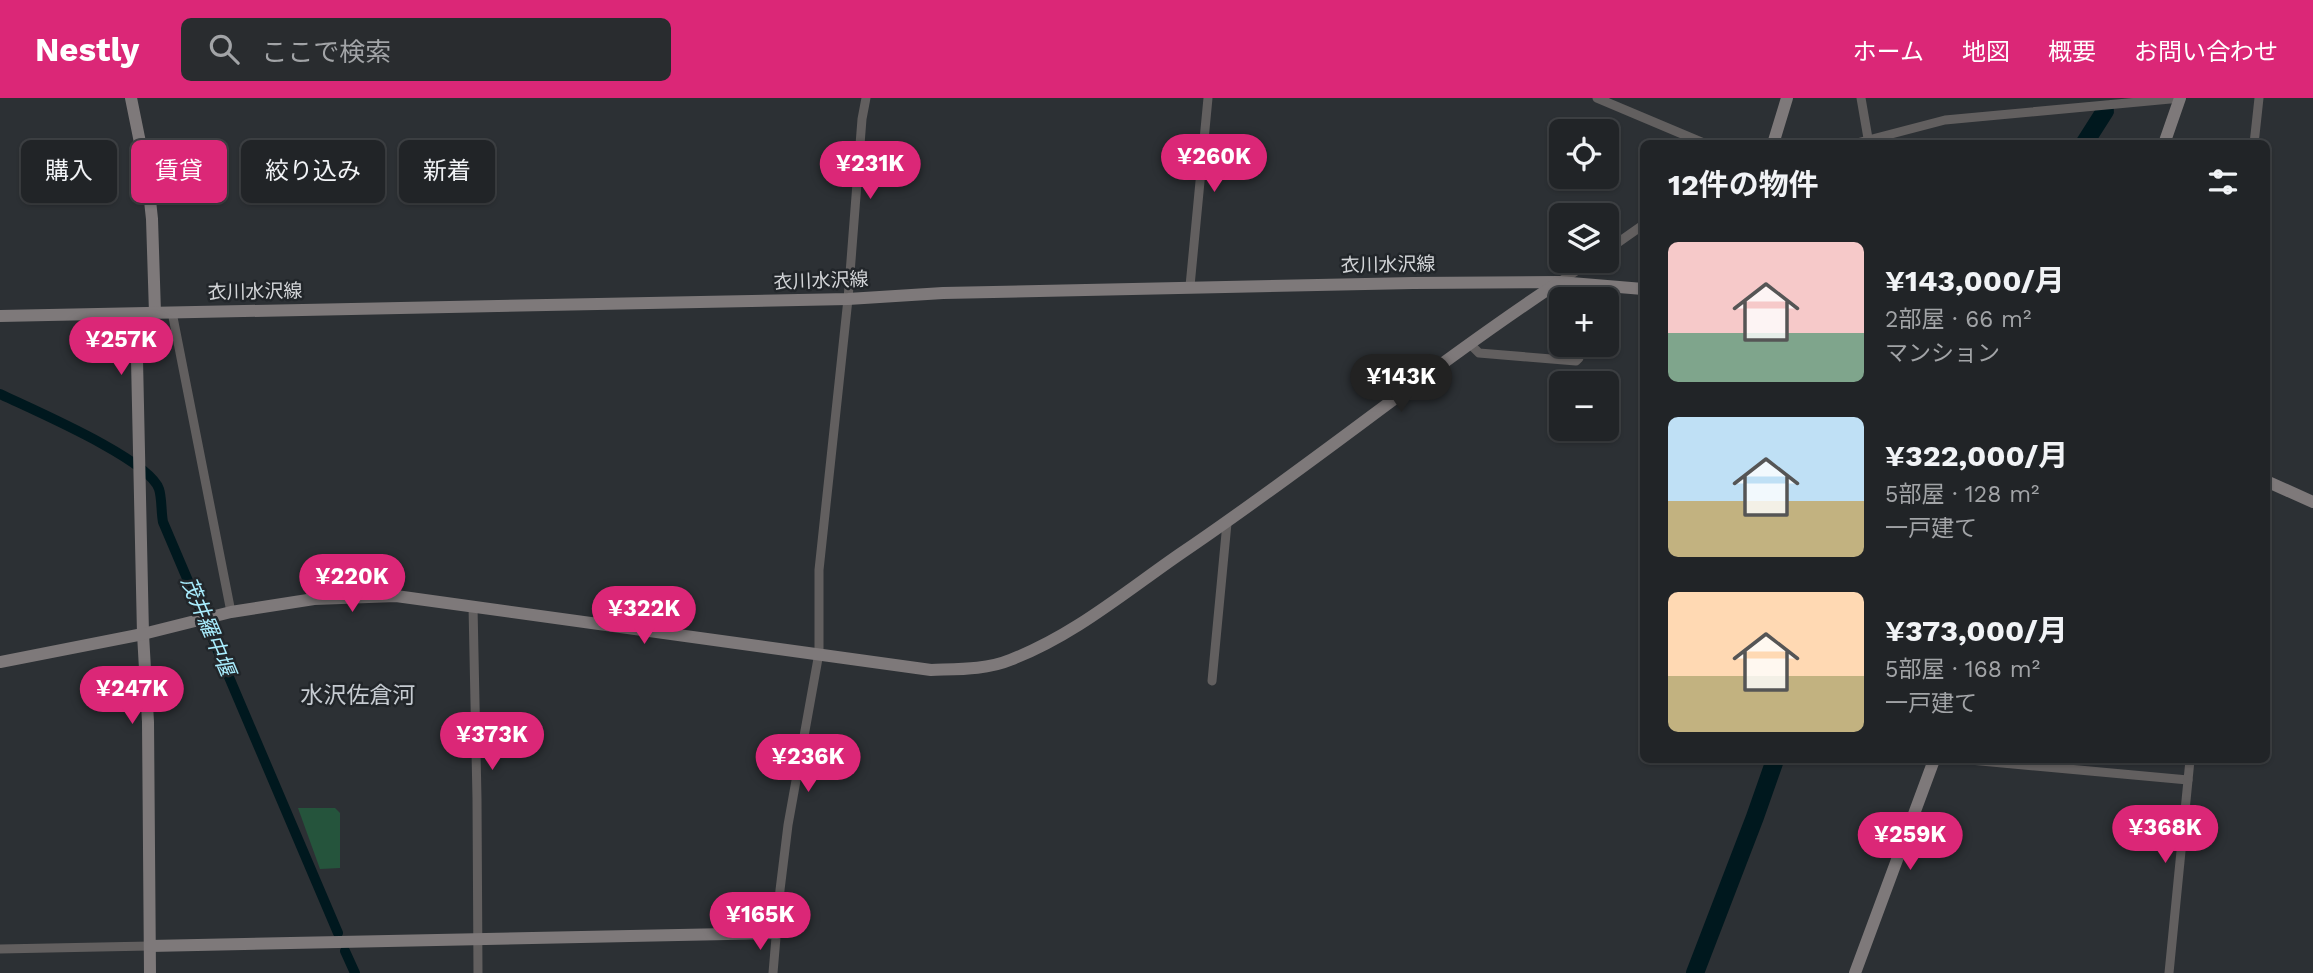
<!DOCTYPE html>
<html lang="ja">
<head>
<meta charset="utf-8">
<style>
	body { margin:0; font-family:"Work Sans","Noto Sans JP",sans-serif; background:#292c2f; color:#f1f3f6; height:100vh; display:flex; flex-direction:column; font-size:26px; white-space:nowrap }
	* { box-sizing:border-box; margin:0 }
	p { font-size:23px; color:#a2a4a7 }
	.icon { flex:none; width:38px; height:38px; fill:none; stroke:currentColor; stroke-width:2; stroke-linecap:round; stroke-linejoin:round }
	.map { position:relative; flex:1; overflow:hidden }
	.details { position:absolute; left:1640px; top:42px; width:630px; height:623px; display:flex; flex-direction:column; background:#212427; border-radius:10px; box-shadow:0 2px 5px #0004,0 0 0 2px #3e4144 }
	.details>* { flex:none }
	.guide { position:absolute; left:21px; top:42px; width:665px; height:63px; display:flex; gap:14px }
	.tools { position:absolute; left:1549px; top:21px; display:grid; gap:14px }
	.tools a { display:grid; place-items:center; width:70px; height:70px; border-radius:10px; background:#212427; box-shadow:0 2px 5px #0004,0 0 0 2px #3e4144; font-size:35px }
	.price { position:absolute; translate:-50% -60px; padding:0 16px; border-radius:24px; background:#db2777; color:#fff; font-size:23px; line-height:46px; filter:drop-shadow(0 2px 4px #0008) }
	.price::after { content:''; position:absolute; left:50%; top:42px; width:21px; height:16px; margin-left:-10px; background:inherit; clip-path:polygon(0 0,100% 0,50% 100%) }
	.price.on { background:#222; color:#fff }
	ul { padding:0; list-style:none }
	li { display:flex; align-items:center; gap:21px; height:175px; padding:0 28px }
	li span { display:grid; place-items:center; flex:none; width:196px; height:140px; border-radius:10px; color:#555 }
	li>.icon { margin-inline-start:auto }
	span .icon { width:84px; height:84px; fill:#fffc; stroke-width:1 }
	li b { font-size:30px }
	h2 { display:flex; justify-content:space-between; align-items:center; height:84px; padding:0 28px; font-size:30px }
	.tag { padding:0 24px; border-radius:10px; background:#212427; box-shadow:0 2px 5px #0004,0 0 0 2px #3e4144; font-size:24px; line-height:63px }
	.tag.on { background:#db2777; color:#fff }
	header { display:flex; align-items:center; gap:42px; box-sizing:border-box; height:98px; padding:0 35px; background:#db2777; color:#fff }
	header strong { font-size:33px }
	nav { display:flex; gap:38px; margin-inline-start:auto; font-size:24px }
	.search { width:490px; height:63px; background:#292c2f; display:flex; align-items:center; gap:18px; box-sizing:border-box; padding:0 24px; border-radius:10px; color:#a2a4a7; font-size:26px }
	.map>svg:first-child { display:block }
	.green { fill:#25543c }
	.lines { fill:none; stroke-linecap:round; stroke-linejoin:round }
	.canal { stroke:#00181e; stroke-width:10 }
	.river { stroke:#00181e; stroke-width:18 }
	.street { stroke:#625f5f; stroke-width:9 }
	.secondary { stroke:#7e797a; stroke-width:12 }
	.labels { text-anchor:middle; stroke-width:5; stroke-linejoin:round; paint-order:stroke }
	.street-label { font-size:19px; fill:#d3d5d8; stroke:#22262a }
	.water-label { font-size:21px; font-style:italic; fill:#a9edfe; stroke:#22262a }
	.quarter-label { font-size:23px; fill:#c6cbd1; stroke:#22262a }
</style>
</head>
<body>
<header>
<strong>Nestly</strong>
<div class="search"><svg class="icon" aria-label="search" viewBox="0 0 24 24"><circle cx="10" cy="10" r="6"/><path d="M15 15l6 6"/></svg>ここで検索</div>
<nav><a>ホーム</a><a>地図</a><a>概要</a><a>お問い合わせ</a></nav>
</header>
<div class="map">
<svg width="2313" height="875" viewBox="0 0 2313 875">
	<rect width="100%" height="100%" fill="#2c3034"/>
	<!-- green -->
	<polygon class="green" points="298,710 335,710 340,715 340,770 320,771"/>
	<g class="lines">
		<!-- canal -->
		<g class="canal">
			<path d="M0,296C31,311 149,361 159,391C162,400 161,414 163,424L338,835"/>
			<polyline points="345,853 355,875"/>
		</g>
		<!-- river -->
		<g class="river">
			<polyline points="2084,46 2105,13"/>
			<polyline points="1695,875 1755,719 1775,662"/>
		</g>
		<!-- street -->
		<g class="street">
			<polyline points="1597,0 1706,46"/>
			<polyline points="1861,0 1869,46"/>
			<polyline points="1853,46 1945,22 2181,0"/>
			<polyline points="2254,46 2259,0"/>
			<polyline points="1606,153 1643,127"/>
			<polyline points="1559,184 1592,163"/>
			<polyline points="1190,188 1208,0"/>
			<polyline points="1586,201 1587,188"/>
			<polyline points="172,214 231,514"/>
			<polyline points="1469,245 1479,255 1576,263 1579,260 1581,247"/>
			<polyline points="473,508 477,701 478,875"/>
			<polyline points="1212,583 1227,425"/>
			<polyline points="1970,662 2188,682"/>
			<polyline points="0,851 150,848"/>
			<polyline points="773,875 780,792 788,727 819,555 819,472 848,201 862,21 866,0"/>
			<polyline points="2169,875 2190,662"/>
		</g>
		<!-- secondary -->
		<g class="secondary">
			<polyline points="131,0 148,84 152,121 155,215"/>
			<polyline points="1773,46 1787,0"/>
			<polyline points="2164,46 2180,0"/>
			<polyline points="136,216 143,536 148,624 150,875"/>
			<polyline points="0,218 848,201 943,195 1413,185 1559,184 1643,191"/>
			<polyline points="2266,383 2313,404"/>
			<path d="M0,564L143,536L231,514L314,501L396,498L931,572C956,571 986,572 1010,562C1073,538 1125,494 1180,456C1309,369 1429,270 1559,184"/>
			<polyline points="150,848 777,835"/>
			<polyline points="1855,875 1934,662"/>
		</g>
	</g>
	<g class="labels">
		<!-- street labels -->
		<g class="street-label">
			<text transform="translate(1388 166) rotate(-1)" y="7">衣川水沢線</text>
			<text transform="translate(821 182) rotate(-2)" y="7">衣川水沢線</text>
			<text transform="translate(255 193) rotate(-1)" y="7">衣川水沢線</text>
		</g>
		<!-- water labels -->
		<g class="water-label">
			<text transform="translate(208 528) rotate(67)" y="7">茂井羅中堰</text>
		</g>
		<!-- quarter labels -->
		<g class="quarter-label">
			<text x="358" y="605">水沢佐倉河</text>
		</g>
	</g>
</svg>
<div class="tools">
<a><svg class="icon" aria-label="locate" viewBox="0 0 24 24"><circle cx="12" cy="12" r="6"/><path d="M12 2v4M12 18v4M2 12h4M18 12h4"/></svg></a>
<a><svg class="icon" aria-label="layers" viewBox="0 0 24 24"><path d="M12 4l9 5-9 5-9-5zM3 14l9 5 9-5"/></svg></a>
<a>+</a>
<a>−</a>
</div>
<b class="price" style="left:1214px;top:96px">¥260K</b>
<b class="price" style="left:870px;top:103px">¥231K</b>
<b class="price" style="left:121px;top:279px">¥257K</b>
<b class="price on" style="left:1401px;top:316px">¥143K</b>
<b class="price" style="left:352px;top:516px">¥220K</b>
<b class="price" style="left:644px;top:548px">¥322K</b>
<b class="price" style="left:132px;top:628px">¥247K</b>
<b class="price" style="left:492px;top:674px">¥373K</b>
<b class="price" style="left:808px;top:696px">¥236K</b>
<b class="price" style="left:2165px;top:767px">¥368K</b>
<b class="price" style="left:1910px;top:774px">¥259K</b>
<b class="price" style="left:760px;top:854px">¥165K</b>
<div class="guide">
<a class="tag">購入</a>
<a class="tag on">賃貸</a>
<a class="tag">絞り込み</a>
<a class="tag">新着</a>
</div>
<section class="details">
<h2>12件の物件<svg class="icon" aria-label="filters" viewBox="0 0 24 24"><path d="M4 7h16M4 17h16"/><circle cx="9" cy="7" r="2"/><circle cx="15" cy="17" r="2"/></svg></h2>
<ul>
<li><span style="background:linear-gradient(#f6c9c9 65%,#7fa58c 0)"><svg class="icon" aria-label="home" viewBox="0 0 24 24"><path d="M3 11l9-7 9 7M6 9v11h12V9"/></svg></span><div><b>¥143,000/月</b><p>2部屋 · 66 m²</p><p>マンション</p></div></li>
<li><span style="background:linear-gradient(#bfe0f5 60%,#c2b280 0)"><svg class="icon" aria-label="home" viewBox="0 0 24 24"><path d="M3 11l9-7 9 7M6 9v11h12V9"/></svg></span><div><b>¥322,000/月</b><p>5部屋 · 128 m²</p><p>一戸建て</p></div></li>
<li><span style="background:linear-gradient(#ffd9b3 60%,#c2b280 0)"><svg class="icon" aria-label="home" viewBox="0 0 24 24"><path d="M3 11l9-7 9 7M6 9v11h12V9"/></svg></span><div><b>¥373,000/月</b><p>5部屋 · 168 m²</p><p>一戸建て</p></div></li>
</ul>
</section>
</div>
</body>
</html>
